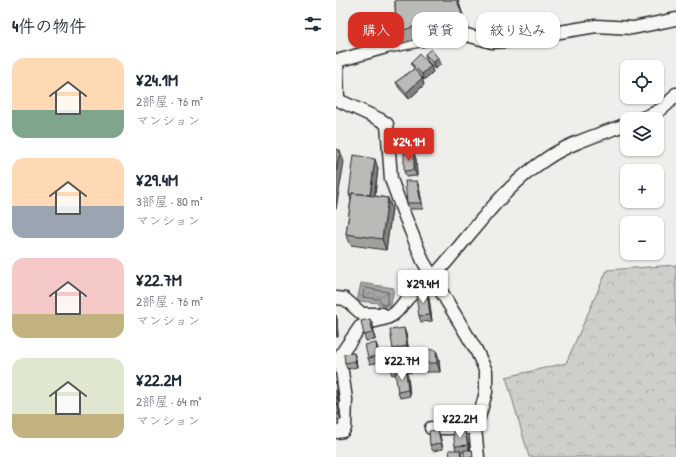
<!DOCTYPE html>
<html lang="ja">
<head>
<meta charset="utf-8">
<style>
	body { margin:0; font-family:"Patrick Hand","Klee One",sans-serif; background:#f6f6f7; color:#1f2937; height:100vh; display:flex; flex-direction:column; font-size:15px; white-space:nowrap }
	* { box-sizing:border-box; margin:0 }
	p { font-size:13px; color:#747a83 }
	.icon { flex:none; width:22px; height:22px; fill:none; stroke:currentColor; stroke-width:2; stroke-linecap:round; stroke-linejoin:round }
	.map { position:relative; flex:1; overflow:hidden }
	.panel { display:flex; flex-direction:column; background:#fff; width:336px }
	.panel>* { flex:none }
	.banner { position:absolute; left:12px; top:12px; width:268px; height:36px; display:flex; gap:8px }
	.fabs { position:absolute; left:284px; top:60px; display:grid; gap:8px }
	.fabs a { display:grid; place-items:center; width:44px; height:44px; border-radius:8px; background:#fff; box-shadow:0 1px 3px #0004; font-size:20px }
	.price { position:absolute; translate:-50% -34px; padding:0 9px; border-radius:4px; background:#fff; color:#222; font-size:13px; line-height:26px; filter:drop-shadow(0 1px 2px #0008) }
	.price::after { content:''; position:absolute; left:50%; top:24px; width:12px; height:9px; margin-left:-6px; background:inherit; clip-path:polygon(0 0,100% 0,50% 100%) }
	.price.on { background:#d93025; color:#fff }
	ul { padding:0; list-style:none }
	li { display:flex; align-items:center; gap:12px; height:100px; padding:0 12px }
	li span { display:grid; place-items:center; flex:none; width:112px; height:80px; border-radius:12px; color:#555 }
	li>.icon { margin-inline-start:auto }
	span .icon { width:48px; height:48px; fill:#fffc; stroke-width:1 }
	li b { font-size:17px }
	h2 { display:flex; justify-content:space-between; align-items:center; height:48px; padding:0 12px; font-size:17px }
	.chip { padding:0 14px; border-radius:12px; background:#fff; box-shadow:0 1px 3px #0004; font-size:14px; line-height:36px }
	.chip.on { background:#d93025; color:#fff }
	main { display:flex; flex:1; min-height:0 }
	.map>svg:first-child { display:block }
	.forest { fill:url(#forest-crowns); stroke:#7c7c7a }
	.water { fill:url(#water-waves); stroke:#757573 }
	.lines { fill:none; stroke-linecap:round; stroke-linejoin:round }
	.shore { stroke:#5c5c5b; stroke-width:1 }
	.minor-casing { stroke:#2b2b2b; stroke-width:15 }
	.minor { stroke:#f6f6f2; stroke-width:12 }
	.wall { fill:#a0a09d; stroke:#2b2b2b }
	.shaded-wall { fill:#828280; stroke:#2b2b2b }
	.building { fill:#babab7; stroke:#2b2b2b }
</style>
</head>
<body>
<main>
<section class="panel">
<h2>4件の物件<svg class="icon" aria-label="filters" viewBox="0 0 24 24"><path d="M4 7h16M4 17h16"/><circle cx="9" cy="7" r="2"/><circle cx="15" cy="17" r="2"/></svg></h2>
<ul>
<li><span style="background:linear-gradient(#ffd9b3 65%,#7fa58c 0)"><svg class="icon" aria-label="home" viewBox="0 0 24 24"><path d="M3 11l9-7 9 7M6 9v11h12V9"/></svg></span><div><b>¥24.1M</b><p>2部屋 · 76 m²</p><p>マンション</p></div></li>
<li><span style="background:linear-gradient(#ffd9b3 60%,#9aa5b1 0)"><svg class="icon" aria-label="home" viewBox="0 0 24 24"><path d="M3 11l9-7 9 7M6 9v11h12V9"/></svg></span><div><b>¥29.4M</b><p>3部屋 · 80 m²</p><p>マンション</p></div></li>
<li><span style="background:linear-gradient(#f6c9c9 70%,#c2b280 0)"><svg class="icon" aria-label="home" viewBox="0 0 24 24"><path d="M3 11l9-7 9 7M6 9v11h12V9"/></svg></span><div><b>¥22.7M</b><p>2部屋 · 76 m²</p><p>マンション</p></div></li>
<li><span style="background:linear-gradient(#dfe7d0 70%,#c2b280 0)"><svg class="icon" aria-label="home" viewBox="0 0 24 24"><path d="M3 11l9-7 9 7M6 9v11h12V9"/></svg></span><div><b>¥22.2M</b><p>2部屋 · 64 m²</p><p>マンション</p></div></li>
</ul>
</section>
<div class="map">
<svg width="340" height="457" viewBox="0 0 340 457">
	<defs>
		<pattern id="forest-crowns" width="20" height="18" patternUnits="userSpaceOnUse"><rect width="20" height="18" fill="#cececa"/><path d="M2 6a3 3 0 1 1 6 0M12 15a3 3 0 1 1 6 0" fill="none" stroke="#b1b1ae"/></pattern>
		<pattern id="water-waves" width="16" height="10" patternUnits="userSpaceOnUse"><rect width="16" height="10" fill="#a6a6a3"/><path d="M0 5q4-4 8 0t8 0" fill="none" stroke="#878785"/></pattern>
	</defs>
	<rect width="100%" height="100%" fill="#eeeeea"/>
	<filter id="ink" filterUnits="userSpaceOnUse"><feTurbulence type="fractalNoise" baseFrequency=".025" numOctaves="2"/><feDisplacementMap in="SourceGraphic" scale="8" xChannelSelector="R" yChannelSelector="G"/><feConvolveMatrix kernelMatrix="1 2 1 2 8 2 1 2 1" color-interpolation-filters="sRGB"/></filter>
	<g filter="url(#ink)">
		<!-- forest -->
		<polygon class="forest" points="340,265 340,457 193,457 170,377 230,363 271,270"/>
		<!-- water -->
		<polygon class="water" points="25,283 58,288 54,311 42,308 43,303 21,301"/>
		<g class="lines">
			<!-- shore -->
			<polygon class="shore" points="30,288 52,292 51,305 47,305 43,299 27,297 28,290"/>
			<!-- minor casing -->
			<g class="minor-casing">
				<g id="minor">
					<polyline points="0,60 1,61 2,100 45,120 51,124 55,179 66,209 87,261 140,350 150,371 150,392 144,414 139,428 142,457"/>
					<polyline points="1,61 50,47 118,34 127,34 156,42 170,41 260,26 297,28 340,19"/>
					<path d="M304,119C321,113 330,108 340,94"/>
					<polyline points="0,298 9,299 26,314 46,314 49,316"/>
					<polyline points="95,428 139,428"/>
					<path d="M0,432L7,431L9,428L10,399L4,358L6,353L24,327C34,319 51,322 60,312C65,307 69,301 74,296C81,289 91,284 97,277C134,237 164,189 210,159C233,143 265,134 291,124"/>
				</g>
			</g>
			<!-- minor -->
			<use href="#minor" class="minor"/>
		</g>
		<!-- wall -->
		<g class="wall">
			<polygon points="59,0 122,0 130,25 64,44 60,32"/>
			<polygon points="89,54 105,64 99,69 91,61"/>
			<polygon points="75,63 95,66 97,72 88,80 79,71 86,78 88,85 73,99 63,88 60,82 78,69"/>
			<polygon points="80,159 81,176 70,177 68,171"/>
			<polygon points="42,168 39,196 52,198 56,209 50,250 15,245 10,234 15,200 13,194"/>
			<polygon points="83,187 87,209 73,209 71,203"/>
			<polygon points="93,298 96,321 85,322 83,316"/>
			<polygon points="0,315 1,319 2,337 0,337"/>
			<polygon points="37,325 39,340 30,341 28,335"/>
			<polygon points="70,334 73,352 59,355 57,349"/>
			<polygon points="40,343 42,349 45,362 34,364 32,358"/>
			<polygon points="100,350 103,359 104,372 79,372 76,363"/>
			<polygon points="18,353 20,359 21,367 11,369 9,363"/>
			<polygon points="59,356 60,361 67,360 73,356 75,362 77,372 70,373 72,377 74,396 64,398 62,392 60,374 56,375 54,369"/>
			<polygon points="0,381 3,403 0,404"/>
			<polygon points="0,404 4,410 5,420 0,420"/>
			<polygon points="129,432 131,438 134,450 136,450 137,453 125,452 126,457 114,457 120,450 119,446"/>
			<polygon points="104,436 107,449 97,451 94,445"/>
		</g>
		<!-- shaded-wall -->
		<g class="shaded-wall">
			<polygon points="121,0 122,0 130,25 126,14"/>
			<polygon points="102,58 105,64 99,69 97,63"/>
			<polygon points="95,66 97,72 88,80 86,74"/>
			<polygon points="86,78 88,85 73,99 70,93"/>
			<polygon points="4,150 8,162 0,209 0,173"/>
			<polygon points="78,153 80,159 81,176 78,170"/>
			<polygon points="39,159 42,168 37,207 34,198"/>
			<polygon points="81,181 83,187 87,209 85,203"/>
			<polygon points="52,198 56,209 50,250 46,239"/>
			<polygon points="91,292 93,298 96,321 94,315"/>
			<polygon points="0,315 1,319 2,337 0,331"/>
			<polygon points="34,319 37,325 39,340 37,333"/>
			<polygon points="68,328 70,334 73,352 71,346"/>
			<polygon points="40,343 42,349 45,362 42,356"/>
			<polygon points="57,350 59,356 60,367 58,361"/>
			<polygon points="100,350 103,359 104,372 101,363"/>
			<polygon points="18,353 20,359 21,367 19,361"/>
			<polygon points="73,356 75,362 77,372 74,366"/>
			<polygon points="70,371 72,377 74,396 72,390"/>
			<polygon points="0,381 3,403 1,397 0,391"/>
			<polygon points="2,404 4,410 5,420 3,414"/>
			<polygon points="102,430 104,436 107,449 105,443"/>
			<polygon points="129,432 131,438 134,452 132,445"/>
		</g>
		<!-- building -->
		<g class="building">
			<polygon points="59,0 121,0 126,14 60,32"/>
			<polygon points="95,49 102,58 97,63 89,54"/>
			<polygon points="84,54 95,66 86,74 75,63"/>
			<polygon points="78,69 86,78 70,93 60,82"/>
			<polygon points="0,149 4,150 0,173"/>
			<polygon points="68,153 78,153 78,170 68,171"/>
			<polygon points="18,155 39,159 34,195 16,193 16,194 13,194"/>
			<polygon points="69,181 81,181 85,203 71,203"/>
			<polygon points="16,193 52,198 46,239 10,234"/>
			<polygon points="91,292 94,315 83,316 80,294"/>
			<polygon points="34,319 37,333 28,335 25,321"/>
			<polygon points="68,328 71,346 57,349 54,330"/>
			<polygon points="40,343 42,356 32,358 29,345"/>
			<polygon points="75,349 100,350 101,363 76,363"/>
			<polygon points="57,350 58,361 67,360 69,355 73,356 74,366 54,369 52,351"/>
			<polygon points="18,353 19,361 9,363 8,354"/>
			<polygon points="70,371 72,390 62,392 59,372"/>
			<polygon points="0,404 2,404 3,414 0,414"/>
			<polygon points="102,430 105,443 94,445 93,431"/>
			<polygon points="117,431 129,432 132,445 119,446"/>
			<polygon points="113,450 124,450 125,457 114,457"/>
			<polygon points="128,450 136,450 137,457 128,457"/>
		</g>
	</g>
</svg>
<div class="fabs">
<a><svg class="icon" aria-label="locate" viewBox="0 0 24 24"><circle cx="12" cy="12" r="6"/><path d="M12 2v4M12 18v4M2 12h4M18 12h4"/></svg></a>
<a><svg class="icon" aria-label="layers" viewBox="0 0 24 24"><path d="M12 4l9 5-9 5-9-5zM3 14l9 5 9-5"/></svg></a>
<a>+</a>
<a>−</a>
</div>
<b class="price on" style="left:73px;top:162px">¥24.1M</b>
<b class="price" style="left:87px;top:304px">¥29.4M</b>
<b class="price" style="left:66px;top:381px">¥22.7M</b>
<b class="price" style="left:124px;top:439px">¥22.2M</b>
<div class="banner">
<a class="chip on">購入</a>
<a class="chip">賃貸</a>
<a class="chip">絞り込み</a>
</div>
</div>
</main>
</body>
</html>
